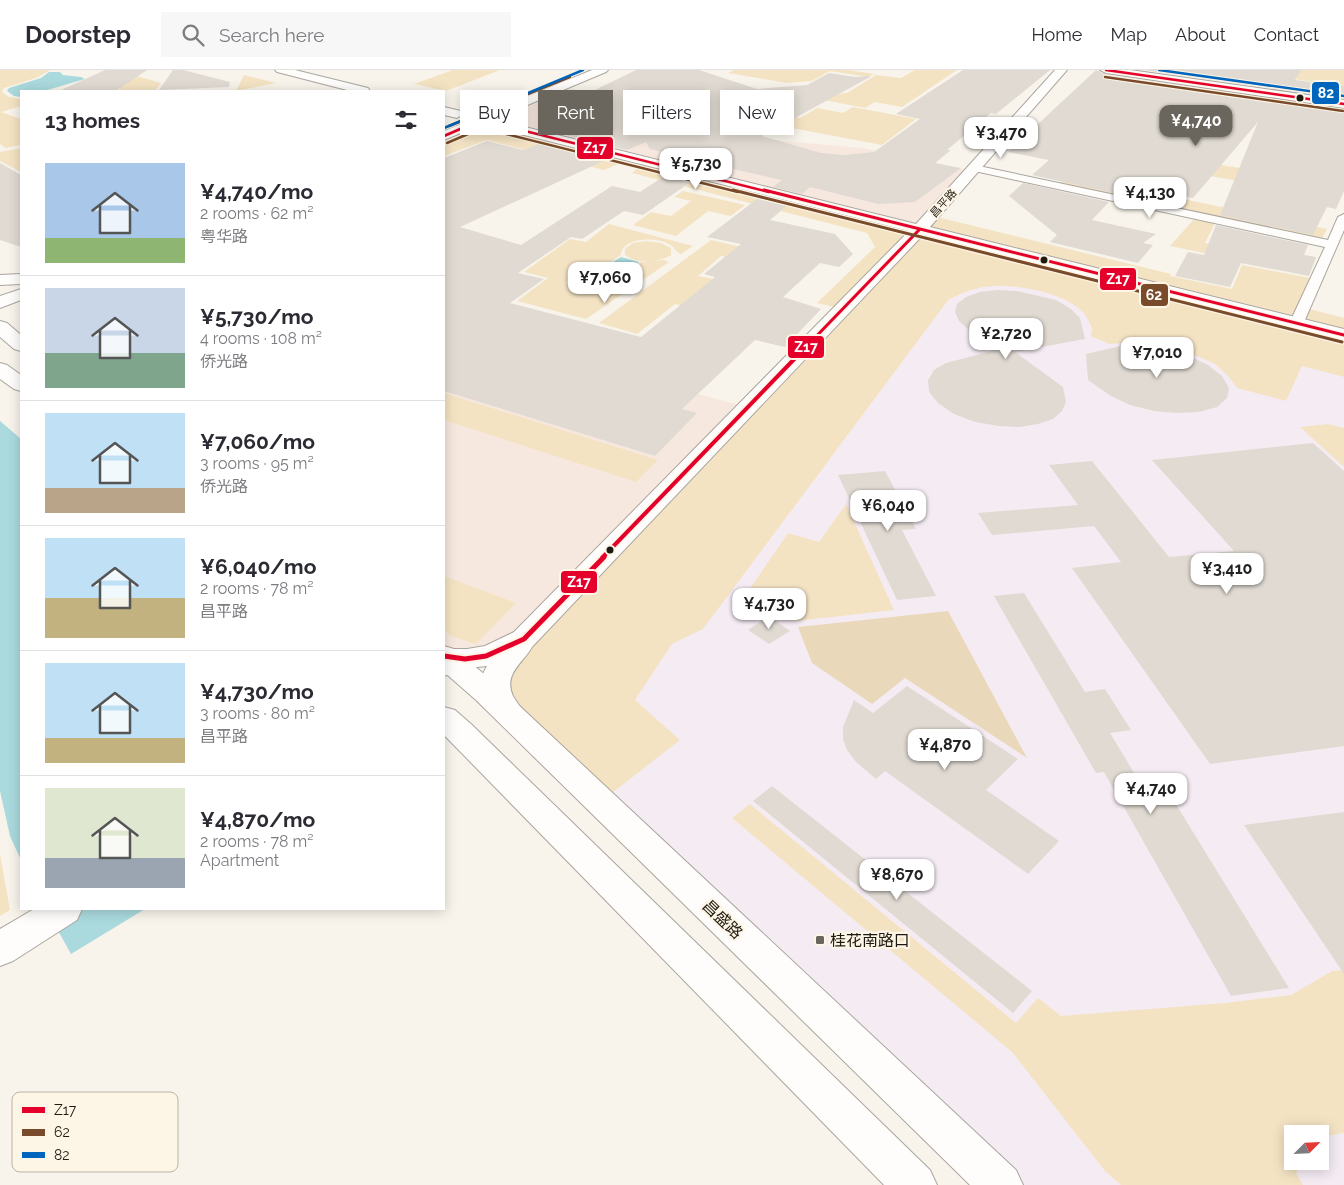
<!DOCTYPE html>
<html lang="en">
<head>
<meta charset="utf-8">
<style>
	body { margin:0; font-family:Raleway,"Noto Sans SC",sans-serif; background:#f7f7f7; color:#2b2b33; height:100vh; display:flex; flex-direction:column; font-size:19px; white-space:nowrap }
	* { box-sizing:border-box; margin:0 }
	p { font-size:16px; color:#7c7c81 }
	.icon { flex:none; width:28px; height:28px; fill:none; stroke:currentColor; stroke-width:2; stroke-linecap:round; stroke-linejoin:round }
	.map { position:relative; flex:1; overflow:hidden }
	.sheet { position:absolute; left:20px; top:20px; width:425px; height:820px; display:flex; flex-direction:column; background:#fff; border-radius:0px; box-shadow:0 2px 12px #0003 }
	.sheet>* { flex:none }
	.top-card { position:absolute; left:460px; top:20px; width:475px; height:45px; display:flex; gap:10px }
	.needle { width:32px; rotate:66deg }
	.buttons { position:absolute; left:1284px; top:1055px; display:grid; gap:10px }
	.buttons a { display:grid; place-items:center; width:45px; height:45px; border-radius:0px; background:#fff; box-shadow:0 2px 12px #0003; font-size:25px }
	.price { position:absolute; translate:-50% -42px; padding:0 11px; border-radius:10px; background:#fff; color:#222; font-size:16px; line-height:32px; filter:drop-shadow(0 1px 2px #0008) }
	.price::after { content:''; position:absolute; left:50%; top:30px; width:15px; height:11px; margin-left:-8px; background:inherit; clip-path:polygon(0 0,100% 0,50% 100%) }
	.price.selected { background:#6b665d; color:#fff }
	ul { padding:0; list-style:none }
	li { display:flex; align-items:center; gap:15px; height:125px; padding:0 25px }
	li+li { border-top:1px solid #e1e1e2 }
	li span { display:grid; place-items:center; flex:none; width:140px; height:100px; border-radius:0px; color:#555 }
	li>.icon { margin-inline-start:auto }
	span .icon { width:60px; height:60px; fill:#fffc; stroke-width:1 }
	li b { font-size:21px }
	h2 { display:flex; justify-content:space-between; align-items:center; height:60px; padding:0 25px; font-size:21px }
	.chip { padding:0 18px; border-radius:0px; background:#fff; box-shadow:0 2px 12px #0003; font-size:18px; line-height:45px }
	.chip.selected { background:#6b665d; color:#fff }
	header { display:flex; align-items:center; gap:30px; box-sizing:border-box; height:70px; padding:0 25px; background:#fff; border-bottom:1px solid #e1e1e2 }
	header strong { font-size:24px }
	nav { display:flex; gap:28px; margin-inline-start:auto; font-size:18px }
	.search { width:350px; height:45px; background:#f7f7f7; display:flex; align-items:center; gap:12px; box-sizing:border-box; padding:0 18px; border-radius:0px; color:#7c7c81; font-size:19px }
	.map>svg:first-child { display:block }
	.commercial { fill:#f7e8df }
	.industrial { fill:#f5ecf3; fill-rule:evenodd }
	.green { fill:#f4e3c3 }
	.forest { fill:#ead8ba }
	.water { fill:#aadade }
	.building { fill:#e0dad2 }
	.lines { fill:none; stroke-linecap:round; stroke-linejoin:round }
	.street-casing { stroke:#aaa69f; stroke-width:2 }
	.secondary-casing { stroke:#aaa69f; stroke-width:2 }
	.primary-casing { stroke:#aaa69f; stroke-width:2 }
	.street { fill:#fefdfc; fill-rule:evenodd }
	.secondary { fill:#fefdfc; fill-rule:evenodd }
	.primary { fill:#fefdfc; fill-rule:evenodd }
	.bus-1-far3-casing { stroke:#fdf5e6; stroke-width:4.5 }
	.bus-1-far2-casing { stroke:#fdf5e6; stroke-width:5.5 }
	.bus-1-far1-casing { stroke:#fdf5e6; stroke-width:7 }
	.bus-1-casing { stroke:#fdf5e6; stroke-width:9 }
	.bus-2-far1-casing { stroke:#fdf5e6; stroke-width:4.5 }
	.bus-2-casing { stroke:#fdf5e6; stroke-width:5.5 }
	.bus-3-casing { stroke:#fdf5e6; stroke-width:4.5 }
	.bus-1-far3 { stroke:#e4002b; stroke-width:2.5 }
	.bus-1-far2 { stroke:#e4002b; stroke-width:3 }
	.bus-1-far1 { stroke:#e4002b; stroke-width:4 }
	.bus-1 { stroke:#e4002b; stroke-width:5 }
	.bus-2-far1 { stroke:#7a4b2a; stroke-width:2.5 }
	.bus-2 { stroke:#7a4b2a; stroke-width:3 }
	.bus-3 { stroke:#0065bd; stroke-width:2.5 }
	.bus-dot { fill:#1f1a11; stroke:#fdf5e6; stroke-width:2 }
	.poi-dot { fill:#6b665d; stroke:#fdf5e6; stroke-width:2 }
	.labels { text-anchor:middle; stroke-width:4.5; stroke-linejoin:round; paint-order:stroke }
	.far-street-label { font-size:11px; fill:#1f1a11; stroke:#fdf5e6 }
	.near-street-label { font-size:16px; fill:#1f1a11; stroke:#fdf5e6 }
	.near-poi-label { font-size:16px; fill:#1f1a11; stroke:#fdf5e6; text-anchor:start }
	.key { fill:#fdf5e6; stroke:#bab3a6; stroke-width:1 }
	.key-label { font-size:14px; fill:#1f1a11 }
	.line-badge { stroke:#fdf5e6; stroke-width:2 }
	.badge-label { font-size:14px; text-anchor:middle; font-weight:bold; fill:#fff }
</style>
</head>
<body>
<header>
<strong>Doorstep</strong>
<div class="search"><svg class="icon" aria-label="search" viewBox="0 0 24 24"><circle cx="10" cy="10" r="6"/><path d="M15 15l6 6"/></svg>Search here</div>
<nav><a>Home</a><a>Map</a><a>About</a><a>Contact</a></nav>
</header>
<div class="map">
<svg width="1344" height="1115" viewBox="0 0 1344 1115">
	<rect width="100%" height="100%" fill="#f8f4eb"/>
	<!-- commercial -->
	<g class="commercial">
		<polygon points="568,18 654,36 759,69 862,78 971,101 919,159 482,50"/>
		<polygon points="444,256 747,337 522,569 446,587 444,586"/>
	</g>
	<!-- industrial -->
	<path class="industrial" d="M919,160L1344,265V1115H1002L486,622ZM1292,1064H1320V1091H1292Z"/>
	<!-- green -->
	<g class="green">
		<polygon points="0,0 50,0 36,8 4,18 2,22 9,27 21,29 21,36 1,42 21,49 21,75 6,78 0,74"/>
		<polygon points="453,0 500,0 446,21 414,14"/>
		<polygon points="734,0 849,0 874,4 868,7 830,1 812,11 787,13 728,3"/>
		<polygon points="915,0 957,0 902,37 875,32 865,38 824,30 769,42 800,48 817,38 843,43 853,37 916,49 882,75 776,55 745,33 847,23 876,5 901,8"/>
		<polygon points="1229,0 1344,0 1344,16"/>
		<polygon points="123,2 161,13 155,21 120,21"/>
		<polygon points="244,5 276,13 236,21"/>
		<polygon points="1205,15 1344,35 1344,46 1266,28 1202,19"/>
		<polygon points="491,55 628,90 604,100 487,70 444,86 444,76 473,61"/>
		<polygon points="21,78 21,102 0,91 0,82"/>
		<polygon points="643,93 915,160 839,238 817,233 875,177 867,163 632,103"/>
		<polygon points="1214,94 1246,99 1238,111 1193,103"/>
		<polygon points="1068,105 1327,159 1321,170 1058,115"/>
		<polygon points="683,121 745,135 731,146 708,141 676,166 633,155 651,142 671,146 691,131 674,127"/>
		<polygon points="937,147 1171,204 1170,206 1232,219 1242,195 1310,208 1298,236 1344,248 1344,263 927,159"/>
		<polygon points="1195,148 1215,153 1205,173 1247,181 1243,191 1170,176"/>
		<path d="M609,154L693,176L681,184C675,182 675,177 669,174C658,167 622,166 621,185L595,202L619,208L641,192L664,190L669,192L586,249L517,231L548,208L524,202L570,169L586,172Z"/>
		<path d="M921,162L1344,265V307L1302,296L1286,331L1237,318L1229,307L1215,294L1190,283L1164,275L1139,272L1109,274L1091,266L1092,259C1090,253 1087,247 1083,242C1061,220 1007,212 979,218C968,220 959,225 949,229L703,559L672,574L635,630L680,670L607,727L492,617Z"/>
		<polygon points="711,170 759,181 746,192 721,186 698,206 722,211 737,250 675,234 637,264 599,253"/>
		<path d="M646,171L661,173L671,178V185C658,193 637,194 625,185V179L633,173Z"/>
		<polygon points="444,323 658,390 636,412 444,350"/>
		<polygon points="1328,354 1344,358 1344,397 1300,357"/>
		<polygon points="846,434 894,540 797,551 747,523 788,463 819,472"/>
		<polygon points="444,506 516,533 476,574 450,566 444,558"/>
		<polygon points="750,734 1016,953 1038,928 1061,946 1225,933 1291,925 1332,901 1344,900 1344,1063 1320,1067 1320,1064 1292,1064 1292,1091 1303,1091 1296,1103 1303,1115 1121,1115 1105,1101 1012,982 732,748"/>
		<polygon points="0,784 10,840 0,846"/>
	</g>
	<!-- forest -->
	<polygon class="forest" points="948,541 1027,688 905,608 872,634 812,593 798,557"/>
	<!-- water -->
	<g class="water">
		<polygon points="49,2 60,2 63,5 81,7 85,9 44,21 21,21 21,27 14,26 7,21 9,18 41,8"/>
		<polygon points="621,187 639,192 619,205 600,200"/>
		<polygon points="0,351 21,369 21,790 10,766 0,721"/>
		<polygon points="46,839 145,839 71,884"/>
	</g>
	<!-- building -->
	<g class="building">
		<polygon points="105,0 147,0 116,21 59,21"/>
		<polygon points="173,0 183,0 230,12 229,17 159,20"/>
		<polygon points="636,0 699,0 757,19 807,15 829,3 855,7 870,6 870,7 762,66 821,83 844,85 874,82 920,49 896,44 963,0 1050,0 996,44 991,43 947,80 951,80 935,93 961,98 915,132 878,134 810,117 802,124 773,117 782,110 716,95 708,100 682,94 691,89 650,79 646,72 627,80 562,64 598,49 556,39"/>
		<polygon points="1096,0 1106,5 1344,40 1344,121 1336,139 1327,137 1313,165 1220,145 1258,52 1193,128 1126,115 1118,124 1032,105 1049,90 1008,82"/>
		<polygon points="1144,0 1301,0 1295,10 1344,16 1344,28"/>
		<polygon points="487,71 523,80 544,72 610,88 460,157 521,175 612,116 640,122 669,103 695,109 643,145 624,141 582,169 571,167 518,203 544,209 510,233 641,267 715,207 704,204 741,174 707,167 761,126 790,133 770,150 835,164 853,184 839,197 820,193 783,227 821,239 785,277 755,270 682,339 697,343 655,386 444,321 444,88"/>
		<polygon points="0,93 21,105 21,177 0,170"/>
		<polygon points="1023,113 1109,132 1092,150 1156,164 1143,173 1153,175 1138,193 1050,172 1057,165 1009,126"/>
		<polygon points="1216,155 1308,175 1304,185 1316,187 1309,206 1241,193 1230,217 1175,206 1188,182 1204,185"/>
		<polygon points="997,220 1017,221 1056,230 1071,239 1080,248 1085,269 1015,282 1063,317 1066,332 1062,341 1053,349 1038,354 1020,357 999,356 975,352 954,344 938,333 929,322 928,310 934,300 946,293 992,281 959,251 955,242 957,234 966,227 980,222"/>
		<polygon points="1121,276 1143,276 1166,279 1189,286 1208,295 1222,306 1229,318 1227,328 1217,337 1199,342 1177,343 1154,341 1130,335 1111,326 1088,310 1086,284"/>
		<polygon points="1313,373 1344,401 1344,676 1210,694 1072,498 1121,492 1094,456 992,465 978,443 1078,435 1049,395 1092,391 1169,487 1234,481 1152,390"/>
		<polygon points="885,401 916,459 902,460 936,526 897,530 838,405"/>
		<polygon points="1024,523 1085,622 1105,619 1131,660 1110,663 1148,726 1169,723 1289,918 1231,926 1104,702 1096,703 994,526"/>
		<polygon points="769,546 790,561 769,574 748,560"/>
		<polygon points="907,616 1018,689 986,720 1059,771 1028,804 885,701 876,709 856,692 847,680 843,669 843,657 854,630 873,643"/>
		<polygon points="772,716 1032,921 1013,943 753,731"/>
		<polygon points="1344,742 1344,904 1244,755"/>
	</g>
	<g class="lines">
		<!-- street casing -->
		<g class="street-casing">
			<polygon id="street" points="974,95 1328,170 1338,147 1344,144 1344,160 1304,252 1297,256 1290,252 1325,177 970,100 969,98 970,96"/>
		</g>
		<!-- secondary casing -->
		<g class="secondary-casing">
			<g id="secondary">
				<polygon points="275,0 295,0 368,18 370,21 351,21 277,2"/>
				<path d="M1055,0H1067L930,157L1344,259V271L923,165L532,577C523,593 503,604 513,626C517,633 522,639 526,646L522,654C518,655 514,657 510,657C495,656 481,628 481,614C481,607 484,601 487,596L457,599L454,603L444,606V579H467L485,576L514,562L909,161L476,53L475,50L476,47L481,46L916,154Z"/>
				<polygon points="1100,0 1130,0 1344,30 1344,38 1106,3"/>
				<polygon points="444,37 461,41 463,44 457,48 444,45"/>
				<polygon points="34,839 82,839 77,850 13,891 0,896 0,859"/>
			</g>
		</g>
		<!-- primary casing -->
		<g class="primary-casing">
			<g id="primary">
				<polygon points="592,0 608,0 606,2 444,70 444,61"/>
				<polygon points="21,204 21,214 0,215 0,205"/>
				<polygon points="21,219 21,230 0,238 0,226"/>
				<polygon points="0,251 7,253 21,265 21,281 14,279 0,267"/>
				<polygon points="0,293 7,295 21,305 21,321 14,319 0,309"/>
				<polygon points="444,576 454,579 496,614 1016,1100 1023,1115 970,1115 476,630 444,602"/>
				<polygon points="444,637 455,640 471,654 930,1100 937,1115 884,1115 444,665"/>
			</g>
		</g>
		<!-- street -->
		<use href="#street" class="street"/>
		<!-- secondary -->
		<use href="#secondary" class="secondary"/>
		<!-- primary -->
		<use href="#primary" class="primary"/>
		<!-- bus-1-far3 casing -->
		<g class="bus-1-far3-casing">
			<g id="bus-1-far3">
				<polyline points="1106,0 1344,34"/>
				<polyline points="444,66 481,50 769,122"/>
			</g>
		</g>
		<!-- bus-1-far2 casing -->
		<g class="bus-1-far2-casing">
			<g id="bus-1-far2">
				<polyline points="764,120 1344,265"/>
				<polyline points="803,280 919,160"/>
			</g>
		</g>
		<!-- bus-1-far1 casing -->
		<g class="bus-1-far1-casing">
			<polyline id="bus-1-far1" points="602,488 804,279"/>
		</g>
		<!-- bus-1 casing -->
		<g class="bus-1-casing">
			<polyline id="bus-1" points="444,586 465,589 486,586 524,569 604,487"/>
		</g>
		<!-- bus-2-far1 casing -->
		<g class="bus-2-far1-casing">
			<g id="bus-2-far1">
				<polyline points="1105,7 1343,41"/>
				<polyline points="449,56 570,7"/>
				<polyline points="447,73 482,58 738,122"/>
			</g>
		</g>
		<!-- bus-2 casing -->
		<g class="bus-2-casing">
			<polyline id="bus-2" points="733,120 1342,272"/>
		</g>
		<!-- bus-3 casing -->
		<g class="bus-3-casing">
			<g id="bus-3">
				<polyline points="1159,0 1344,26"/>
				<polyline points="444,58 583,0"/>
			</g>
		</g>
		<!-- bus-1-far3 -->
		<use href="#bus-1-far3" class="bus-1-far3"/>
		<!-- bus-1-far2 -->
		<use href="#bus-1-far2" class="bus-1-far2"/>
		<!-- bus-1-far1 -->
		<use href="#bus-1-far1" class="bus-1-far1"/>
		<!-- bus-1 -->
		<use href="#bus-1" class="bus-1"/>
		<!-- bus-2-far1 -->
		<use href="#bus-2-far1" class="bus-2-far1"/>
		<!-- bus-2 -->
		<use href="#bus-2" class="bus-2"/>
		<!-- bus-3 -->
		<use href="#bus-3" class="bus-3"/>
	</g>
	<!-- markers -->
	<g class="bus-dot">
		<circle cx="1300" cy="28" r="4.5"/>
		<circle cx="1044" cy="190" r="4.5"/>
		<circle cx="610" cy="480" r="4.5"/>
	</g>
	<rect class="poi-dot" x="815" y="865" width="10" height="10" rx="2.5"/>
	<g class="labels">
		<!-- far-street labels -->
		<g class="far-street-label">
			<text transform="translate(943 133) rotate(-48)" y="4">昌平路</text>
		</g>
		<!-- near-street labels -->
		<g class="near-street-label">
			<text transform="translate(723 849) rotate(44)" y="6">昌盛路</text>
		</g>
		<!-- near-poi labels -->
		<g class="near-poi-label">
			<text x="830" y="876">桂花南路口</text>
		</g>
	</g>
	<!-- legend -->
	<rect x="12" y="1022" width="166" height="80" rx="8" class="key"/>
	<rect x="22" y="1037" width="23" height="6" fill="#e4002b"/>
	<rect x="22" y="1059" width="23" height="7" fill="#7a4b2a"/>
	<rect x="22" y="1082" width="23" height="6" fill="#0065bd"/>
	<g class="key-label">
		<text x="54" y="1045">Z17</text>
		<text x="54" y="1067">62</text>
		<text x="54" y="1090">82</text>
	</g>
	<g class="line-badge">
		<rect x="1311" y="11" width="29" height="24" rx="5" fill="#0065bd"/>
		<rect x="576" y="66" width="38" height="24" rx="5" fill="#e4002b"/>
		<rect x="1099" y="197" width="38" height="24" rx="5" fill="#e4002b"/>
		<rect x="1140" y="213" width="29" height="24" rx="5" fill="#7a4b2a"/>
		<rect x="787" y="265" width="38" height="24" rx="5" fill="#e4002b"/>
		<rect x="560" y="500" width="38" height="24" rx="5" fill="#e4002b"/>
	</g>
	<g class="badge-label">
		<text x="1326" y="28">82</text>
		<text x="595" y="83">Z17</text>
		<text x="1118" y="214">Z17</text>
		<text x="1154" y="230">62</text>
		<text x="806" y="282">Z17</text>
		<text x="579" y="517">Z17</text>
	</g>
</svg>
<div class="buttons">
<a><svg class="needle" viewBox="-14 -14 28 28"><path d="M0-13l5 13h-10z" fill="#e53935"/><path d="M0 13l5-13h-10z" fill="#7c7c81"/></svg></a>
</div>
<b class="price selected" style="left:1196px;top:77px">¥4,740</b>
<b class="price" style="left:1001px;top:89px">¥3,470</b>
<b class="price" style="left:696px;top:120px">¥5,730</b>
<b class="price" style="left:1150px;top:149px">¥4,130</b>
<b class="price" style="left:605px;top:234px">¥7,060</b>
<b class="price" style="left:1006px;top:290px">¥2,720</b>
<b class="price" style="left:1157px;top:309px">¥7,010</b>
<b class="price" style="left:888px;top:462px">¥6,040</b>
<b class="price" style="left:1227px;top:525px">¥3,410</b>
<b class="price" style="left:769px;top:560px">¥4,730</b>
<b class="price" style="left:945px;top:701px">¥4,870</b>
<b class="price" style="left:1151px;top:745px">¥4,740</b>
<b class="price" style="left:897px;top:831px">¥8,670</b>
<div class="top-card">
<a class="chip">Buy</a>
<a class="chip selected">Rent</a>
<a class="chip">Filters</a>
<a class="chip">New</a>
</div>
<section class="sheet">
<h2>13 homes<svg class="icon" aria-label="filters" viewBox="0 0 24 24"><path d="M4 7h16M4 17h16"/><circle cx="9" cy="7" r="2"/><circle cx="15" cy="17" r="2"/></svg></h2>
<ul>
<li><span style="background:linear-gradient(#a9c7e8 75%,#8fb573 0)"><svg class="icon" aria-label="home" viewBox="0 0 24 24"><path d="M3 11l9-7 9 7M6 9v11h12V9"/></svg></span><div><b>¥4,740/mo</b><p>2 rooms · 62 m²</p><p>粤华路</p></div></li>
<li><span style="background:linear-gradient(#c9d6e8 65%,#7fa58c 0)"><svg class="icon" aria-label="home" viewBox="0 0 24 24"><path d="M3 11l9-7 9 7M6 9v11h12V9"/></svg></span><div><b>¥5,730/mo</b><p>4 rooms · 108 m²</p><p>侨光路</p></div></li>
<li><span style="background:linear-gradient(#bfe0f5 75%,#b9a48a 0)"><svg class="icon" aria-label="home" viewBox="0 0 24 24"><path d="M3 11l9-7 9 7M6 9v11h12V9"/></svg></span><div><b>¥7,060/mo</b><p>3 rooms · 95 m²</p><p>侨光路</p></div></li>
<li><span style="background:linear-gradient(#bfe0f5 60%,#c2b280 0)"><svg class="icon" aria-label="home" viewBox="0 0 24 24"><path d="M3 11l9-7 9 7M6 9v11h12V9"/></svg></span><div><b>¥6,040/mo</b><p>2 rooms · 78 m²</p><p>昌平路</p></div></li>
<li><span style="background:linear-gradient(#bfe0f5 75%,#c2b280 0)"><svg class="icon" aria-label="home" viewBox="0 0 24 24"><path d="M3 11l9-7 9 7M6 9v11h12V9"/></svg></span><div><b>¥4,730/mo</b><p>3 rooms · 80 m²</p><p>昌平路</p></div></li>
<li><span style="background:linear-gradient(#dfe7d0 70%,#9aa5b1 0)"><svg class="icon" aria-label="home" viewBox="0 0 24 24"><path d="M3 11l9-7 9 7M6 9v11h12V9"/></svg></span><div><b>¥4,870/mo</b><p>2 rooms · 78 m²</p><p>Apartment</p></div></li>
</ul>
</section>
</div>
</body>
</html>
